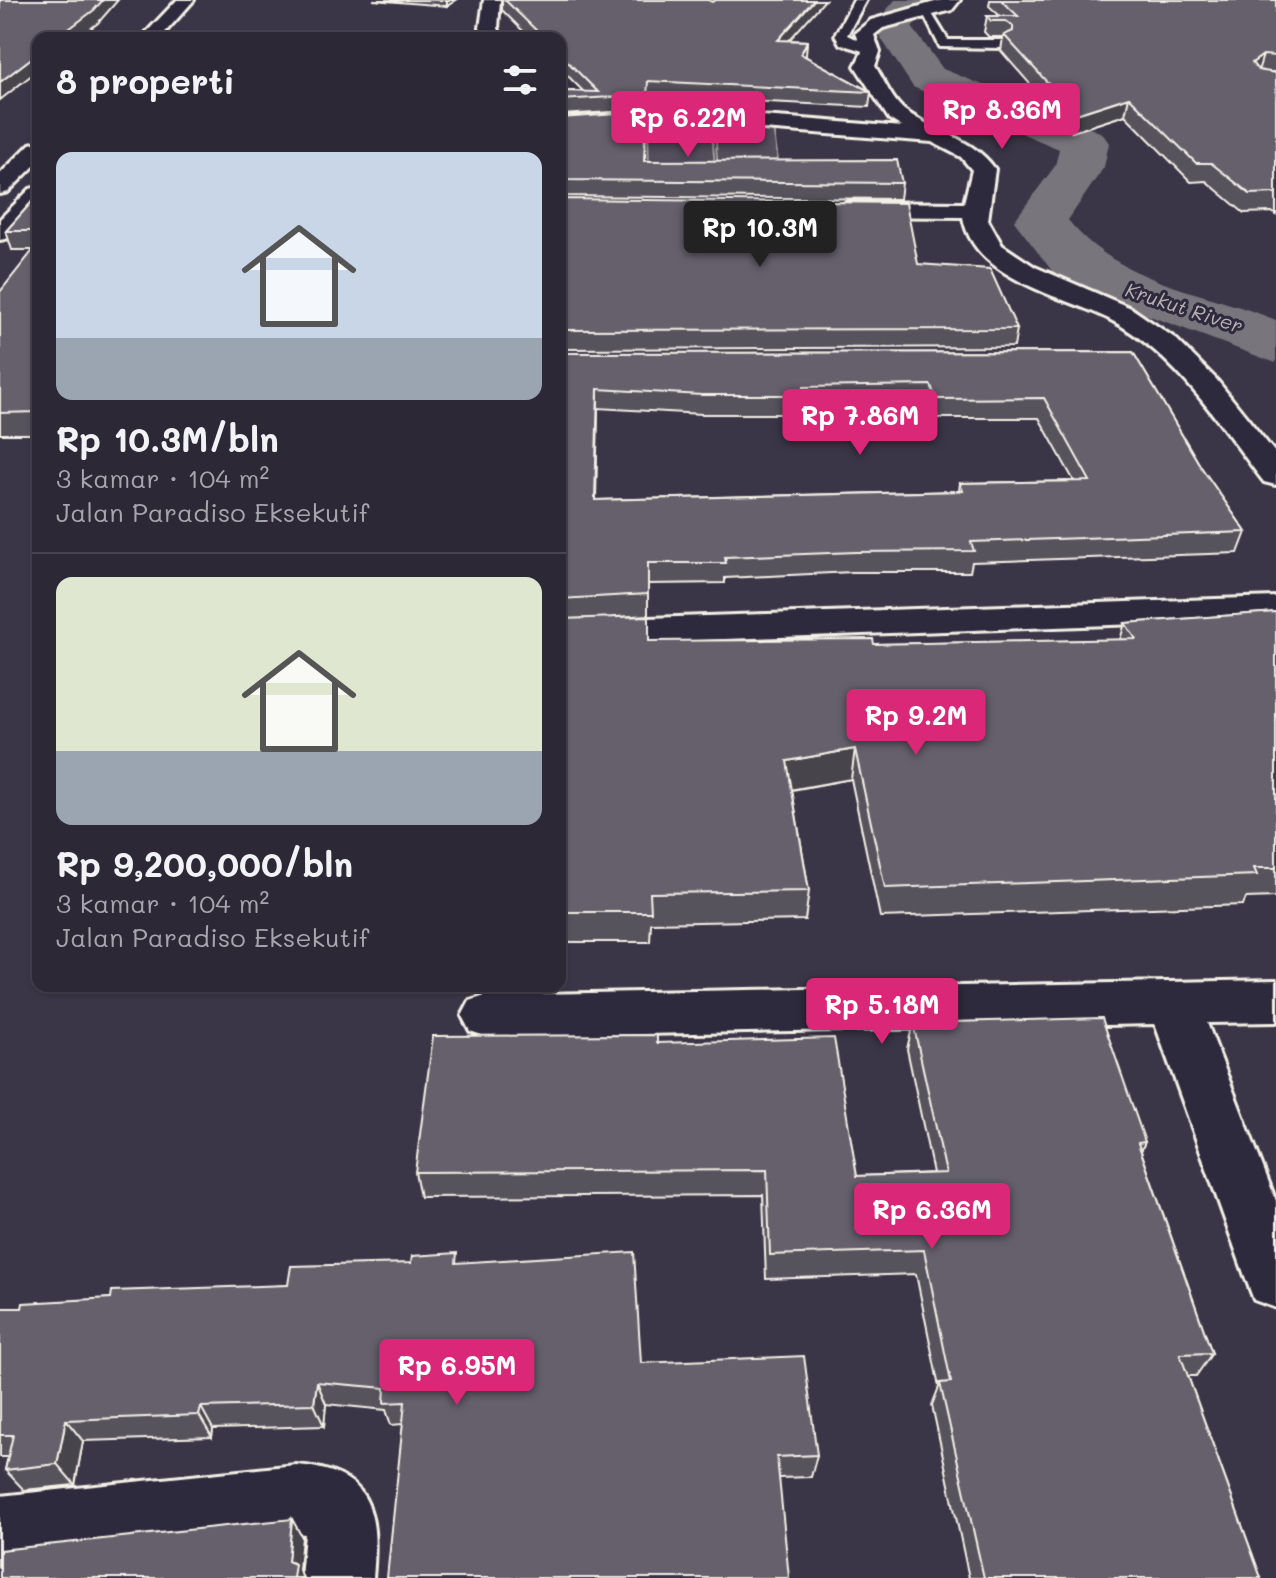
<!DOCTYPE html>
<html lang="id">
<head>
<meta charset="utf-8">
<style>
	body { margin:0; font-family:Mali,sans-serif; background:#34303d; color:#f1f3f6; height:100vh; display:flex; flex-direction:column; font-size:30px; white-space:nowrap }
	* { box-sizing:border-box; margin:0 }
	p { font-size:26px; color:#a6a6ad }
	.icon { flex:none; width:44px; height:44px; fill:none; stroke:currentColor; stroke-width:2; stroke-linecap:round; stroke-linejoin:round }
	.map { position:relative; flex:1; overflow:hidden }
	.panel { position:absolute; left:32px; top:32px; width:534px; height:960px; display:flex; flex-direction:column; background:#2c2835; border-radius:16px; box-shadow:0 2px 6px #0004,0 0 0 2px #484450 }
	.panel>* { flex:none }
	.price { position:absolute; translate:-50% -68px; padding:0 18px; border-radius:8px; background:#db2777; color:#fff; font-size:26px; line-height:52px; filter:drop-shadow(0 2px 4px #0008) }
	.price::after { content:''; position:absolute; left:50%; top:48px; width:24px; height:18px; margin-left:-12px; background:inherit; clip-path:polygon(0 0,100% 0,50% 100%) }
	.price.active { background:#222; color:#fff }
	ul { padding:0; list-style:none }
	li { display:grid; align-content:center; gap:16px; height:424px; padding:0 24px }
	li+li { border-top:2px solid #484450 }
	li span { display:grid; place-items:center; height:248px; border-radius:16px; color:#555 }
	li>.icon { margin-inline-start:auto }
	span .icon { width:144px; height:144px; fill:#fffc; stroke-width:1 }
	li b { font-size:34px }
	h2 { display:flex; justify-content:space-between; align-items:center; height:96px; padding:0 24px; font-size:34px }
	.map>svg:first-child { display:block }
	.green { fill:#534e5c; stroke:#a4a0a2; stroke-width:2 }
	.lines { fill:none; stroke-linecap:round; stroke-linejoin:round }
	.river { fill:#78747b; fill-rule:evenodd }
	.lane-casing { stroke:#f4f1e8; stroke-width:6 }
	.street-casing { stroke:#f4f1e8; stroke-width:6 }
	.primary-casing { stroke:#f4f1e8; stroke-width:6 }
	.lane { fill:#2f2a3d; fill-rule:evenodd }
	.street { fill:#2f2a3d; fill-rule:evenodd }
	.primary { fill:#2f2a3d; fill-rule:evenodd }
	.wall { fill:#57535d; stroke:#f4f1e8; stroke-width:2; fill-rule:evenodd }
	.shaded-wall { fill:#47444c; stroke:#f4f1e8; stroke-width:2 }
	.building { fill:#65616c; stroke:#f4f1e8; stroke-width:2; fill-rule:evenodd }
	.labels { text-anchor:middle; stroke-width:6; stroke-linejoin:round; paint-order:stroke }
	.far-water-label { font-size:20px; font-style:italic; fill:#b6b2b2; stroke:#2f2a3d }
</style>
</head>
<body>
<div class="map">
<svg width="1276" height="1578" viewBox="0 0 1276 1578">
	<rect width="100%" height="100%" fill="#3b3647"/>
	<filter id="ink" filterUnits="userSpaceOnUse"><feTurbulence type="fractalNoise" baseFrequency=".0125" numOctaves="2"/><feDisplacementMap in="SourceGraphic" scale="16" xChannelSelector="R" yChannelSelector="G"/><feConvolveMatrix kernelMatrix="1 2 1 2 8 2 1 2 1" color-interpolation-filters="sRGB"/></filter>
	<g filter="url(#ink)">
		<!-- green -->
		<g class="green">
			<polygon points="648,125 711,125 716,175 649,175"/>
			<polygon points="715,128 773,128 780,173 718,173"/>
		</g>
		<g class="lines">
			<!-- river -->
			<path class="river" d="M895,0H934L912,27L943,69L1102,133L1109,143L1104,167L1068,220C1120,285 1204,290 1276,320V363L1080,290L1052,271L1014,221L1055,166L1059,149L913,87L873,26Z"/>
			<!-- lane casing -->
			<g class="lane-casing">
				<g id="lane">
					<polygon points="854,0 866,0 847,35 876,49 876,55 840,44 835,35"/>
					<polygon points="921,9 929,9 948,40 1003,40 1009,44 1003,48 940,47"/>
				</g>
			</g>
			<!-- street casing -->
			<g class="street-casing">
				<g id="street">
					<polygon points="484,0 500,0 498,28 502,38 484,38 480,28"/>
					<path d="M942,0H960L952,10L883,28L874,35L880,52L875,66C884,80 893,103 907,112C937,133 973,138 995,169L988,220L1002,245L1035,267L1131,308L1176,339L1216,379L1276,454V485L1264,482C1229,437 1197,387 1154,350C1140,338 1125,327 1109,319C1062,295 973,279 963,217L847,216L835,209L847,202L964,203L972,170L961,157L932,142L698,124L604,125L560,130V118C675,105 788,118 902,127L889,119L855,66L862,52L855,33L871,20Z"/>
					<polygon points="1276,597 1276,619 560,645 560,621"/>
					<polygon points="1276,980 1276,1022 1207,1023 1276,1201 1276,1308 1254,1300 1246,1279 1155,1024 488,1037 470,1031 462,1016 470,1001 488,995"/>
					<path d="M296,1465C372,1471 379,1511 373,1578H301L305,1534L296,1533L0,1566V1496Z"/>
				</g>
			</g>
			<!-- primary casing -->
			<g class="primary-casing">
				<g id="primary">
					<polygon points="177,0 194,0 160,38 141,38"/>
					<polygon points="38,142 38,162 8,192 0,194 0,174 30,144"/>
					<polygon points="38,187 38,208 9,238 0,240 0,219 30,189"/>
				</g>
			</g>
			<!-- lane -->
			<use href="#lane" class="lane"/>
			<!-- street -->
			<use href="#street" class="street"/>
			<!-- primary -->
			<use href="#primary" class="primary"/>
		</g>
		<!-- wall -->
		<g class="wall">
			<polygon points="373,0 456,0 447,6"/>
			<polygon points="502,0 709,0 789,40 807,41 805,57 871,92 869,107 648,96 647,110 560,115 560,91 583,91 560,68 560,38 530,38 502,10"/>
			<polygon points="990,0 1276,0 1276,72 1269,72 1276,73 1276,215 1272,212 1244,213 1206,181 1191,182 1125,115 1072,132 1001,51 1003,37 989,37 984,32 987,16 1000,16 989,6"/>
			<polygon points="560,118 646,128 645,161 902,183 900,199 560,196"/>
			<polygon points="38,195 38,434 0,434 0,292 34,250 12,250 6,231"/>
			<polygon points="560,199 918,264 1017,329 1014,347 560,349"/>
			<path d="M1133,352L1201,467L1246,532L1238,553L972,562L970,572H853L725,578V583L648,584V615L615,617L649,641L874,644L1120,640L1125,623L1276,612V897L1246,898L1243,905L880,917L851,779L792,790L809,891L805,920L651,923L650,942H560V353ZM928,404L933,418H1039L1074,481L960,483L959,491L596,500L598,408L702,414H801L802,406Z"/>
			<polygon points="913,1023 1145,1142 1141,1151 1212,1353 1196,1376 1188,1376 1261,1578 969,1578 932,1405 939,1387 916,1274 766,1279 763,1195 420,1197 415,1172 657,1043 857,1176 933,1173 907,1049"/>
			<polygon points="459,1263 641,1363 817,1455 811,1477 779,1478 403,1424 391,1425 386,1410 326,1404 324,1426 213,1429 212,1437 83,1441 75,1485 24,1490 5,1470 8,1457 0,1457 0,1308 22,1308 111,1298 288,1285"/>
		</g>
		<!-- shaded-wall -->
		<g class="shaded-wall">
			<polygon points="103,0 118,0 98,23 78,38 57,38"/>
			<polygon points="447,0 456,0 447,6"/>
			<polygon points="814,0 825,0 777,54 778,40"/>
			<polygon points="807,41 806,55 800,69 801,54"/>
			<polygon points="38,53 38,70 0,100 0,82"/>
			<polygon points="1263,55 1258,71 1252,63"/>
			<polygon points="1129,97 1125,115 1072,132 1076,114"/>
			<polygon points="598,389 598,408 595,521 595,500"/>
			<polygon points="855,749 851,779 784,791 787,761"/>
			<polygon points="317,1382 326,1404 324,1426 314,1404"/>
			<polygon points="201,1407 213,1429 212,1437 199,1415"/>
			<polygon points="66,1420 83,1441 75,1485 57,1464"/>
			<polygon points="292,1519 302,1537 299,1570 303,1578 293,1578 288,1561"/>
		</g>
		<!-- building -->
		<g class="building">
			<polygon points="0,0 103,0 94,10 57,38 38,38 38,53 0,82"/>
			<polygon points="505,0 708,0 712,2 716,0 814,0 778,40 807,41 801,54 871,92 648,81 647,95 560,100 560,91 598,92 560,54 560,38 544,38"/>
			<polygon points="1001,0 1276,0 1276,56 1263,55 1252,63 1258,70 1276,73 1276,193 1250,194 1211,163 1196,163 1129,97 1076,114 1004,35 1013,31 1013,26 1006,21 991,21 987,16 1018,16"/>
			<polygon points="646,112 644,161 897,160 902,183 560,180 560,118"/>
			<polygon points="38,195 38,231 6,231"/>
			<polygon points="560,199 906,203 918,264 990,269 1017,329 560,330"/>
			<polygon points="38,244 38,412 0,413 0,292"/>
			<path d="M1133,352L1201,467L1246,532L971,542L974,551L856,552L725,557L726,563H648V594L560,599V353ZM931,385L936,399L1044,398L1090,481L960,483L963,491L595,500L598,389L702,395H803V387Z"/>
			<polygon points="1276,612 1276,868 1254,868 1257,875 885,888 855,749 787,761 809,891 650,893 651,912 560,912 560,619 649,616 649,641 873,639 874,644 1136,639 1125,623"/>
			<polygon points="1102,1018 1145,1142 1138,1143 1212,1353 1180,1354 1261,1578 984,1578 940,1383 951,1382 924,1250 770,1255 767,1170 415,1172 433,1036 657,1035 657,1043 834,1038 857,1176 946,1173 913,1023"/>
			<polygon points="634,1252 641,1363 804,1356 817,1455 777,1457 789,1578 387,1578 405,1402 384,1403 385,1388 317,1382 314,1404 201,1407 199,1415 66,1420 57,1464 5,1470 13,1435 0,1435 0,1308 22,1308 23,1303 111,1298 112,1291 288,1285 291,1266 411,1263 412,1256 457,1253 456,1263"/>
			<polygon points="292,1519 288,1561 295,1564 293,1578 0,1578 0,1550"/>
		</g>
	</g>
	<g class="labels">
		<!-- far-water labels -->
		<g class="far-water-label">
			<text transform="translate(1184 308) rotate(18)" y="7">Krukut River</text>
		</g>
	</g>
</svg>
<b class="price" style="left:1002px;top:151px">Rp 8.36M</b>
<b class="price" style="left:688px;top:159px">Rp 6.22M</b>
<b class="price active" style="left:760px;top:269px">Rp 10.3M</b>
<b class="price" style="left:860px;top:457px">Rp 7.86M</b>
<b class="price" style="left:916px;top:757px">Rp 9.2M</b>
<b class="price" style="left:882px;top:1046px">Rp 5.18M</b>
<b class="price" style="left:932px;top:1251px">Rp 6.36M</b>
<b class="price" style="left:457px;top:1407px">Rp 6.95M</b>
<section class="panel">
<h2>8 properti<svg class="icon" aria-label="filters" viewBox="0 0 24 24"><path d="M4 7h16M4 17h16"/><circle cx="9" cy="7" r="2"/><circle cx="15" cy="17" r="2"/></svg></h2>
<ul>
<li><span style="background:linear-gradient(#c9d6e8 75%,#9aa5b1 0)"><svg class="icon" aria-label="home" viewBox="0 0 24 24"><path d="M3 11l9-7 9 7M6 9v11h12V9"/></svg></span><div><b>Rp 10.3M/bln</b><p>3 kamar · 104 m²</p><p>Jalan Paradiso Eksekutif</p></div></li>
<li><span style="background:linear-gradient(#dfe7d0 70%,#9aa5b1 0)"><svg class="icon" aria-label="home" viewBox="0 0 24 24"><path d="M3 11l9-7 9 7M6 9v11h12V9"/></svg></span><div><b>Rp 9,200,000/bln</b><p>3 kamar · 104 m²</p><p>Jalan Paradiso Eksekutif</p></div></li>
</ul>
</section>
</div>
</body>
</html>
